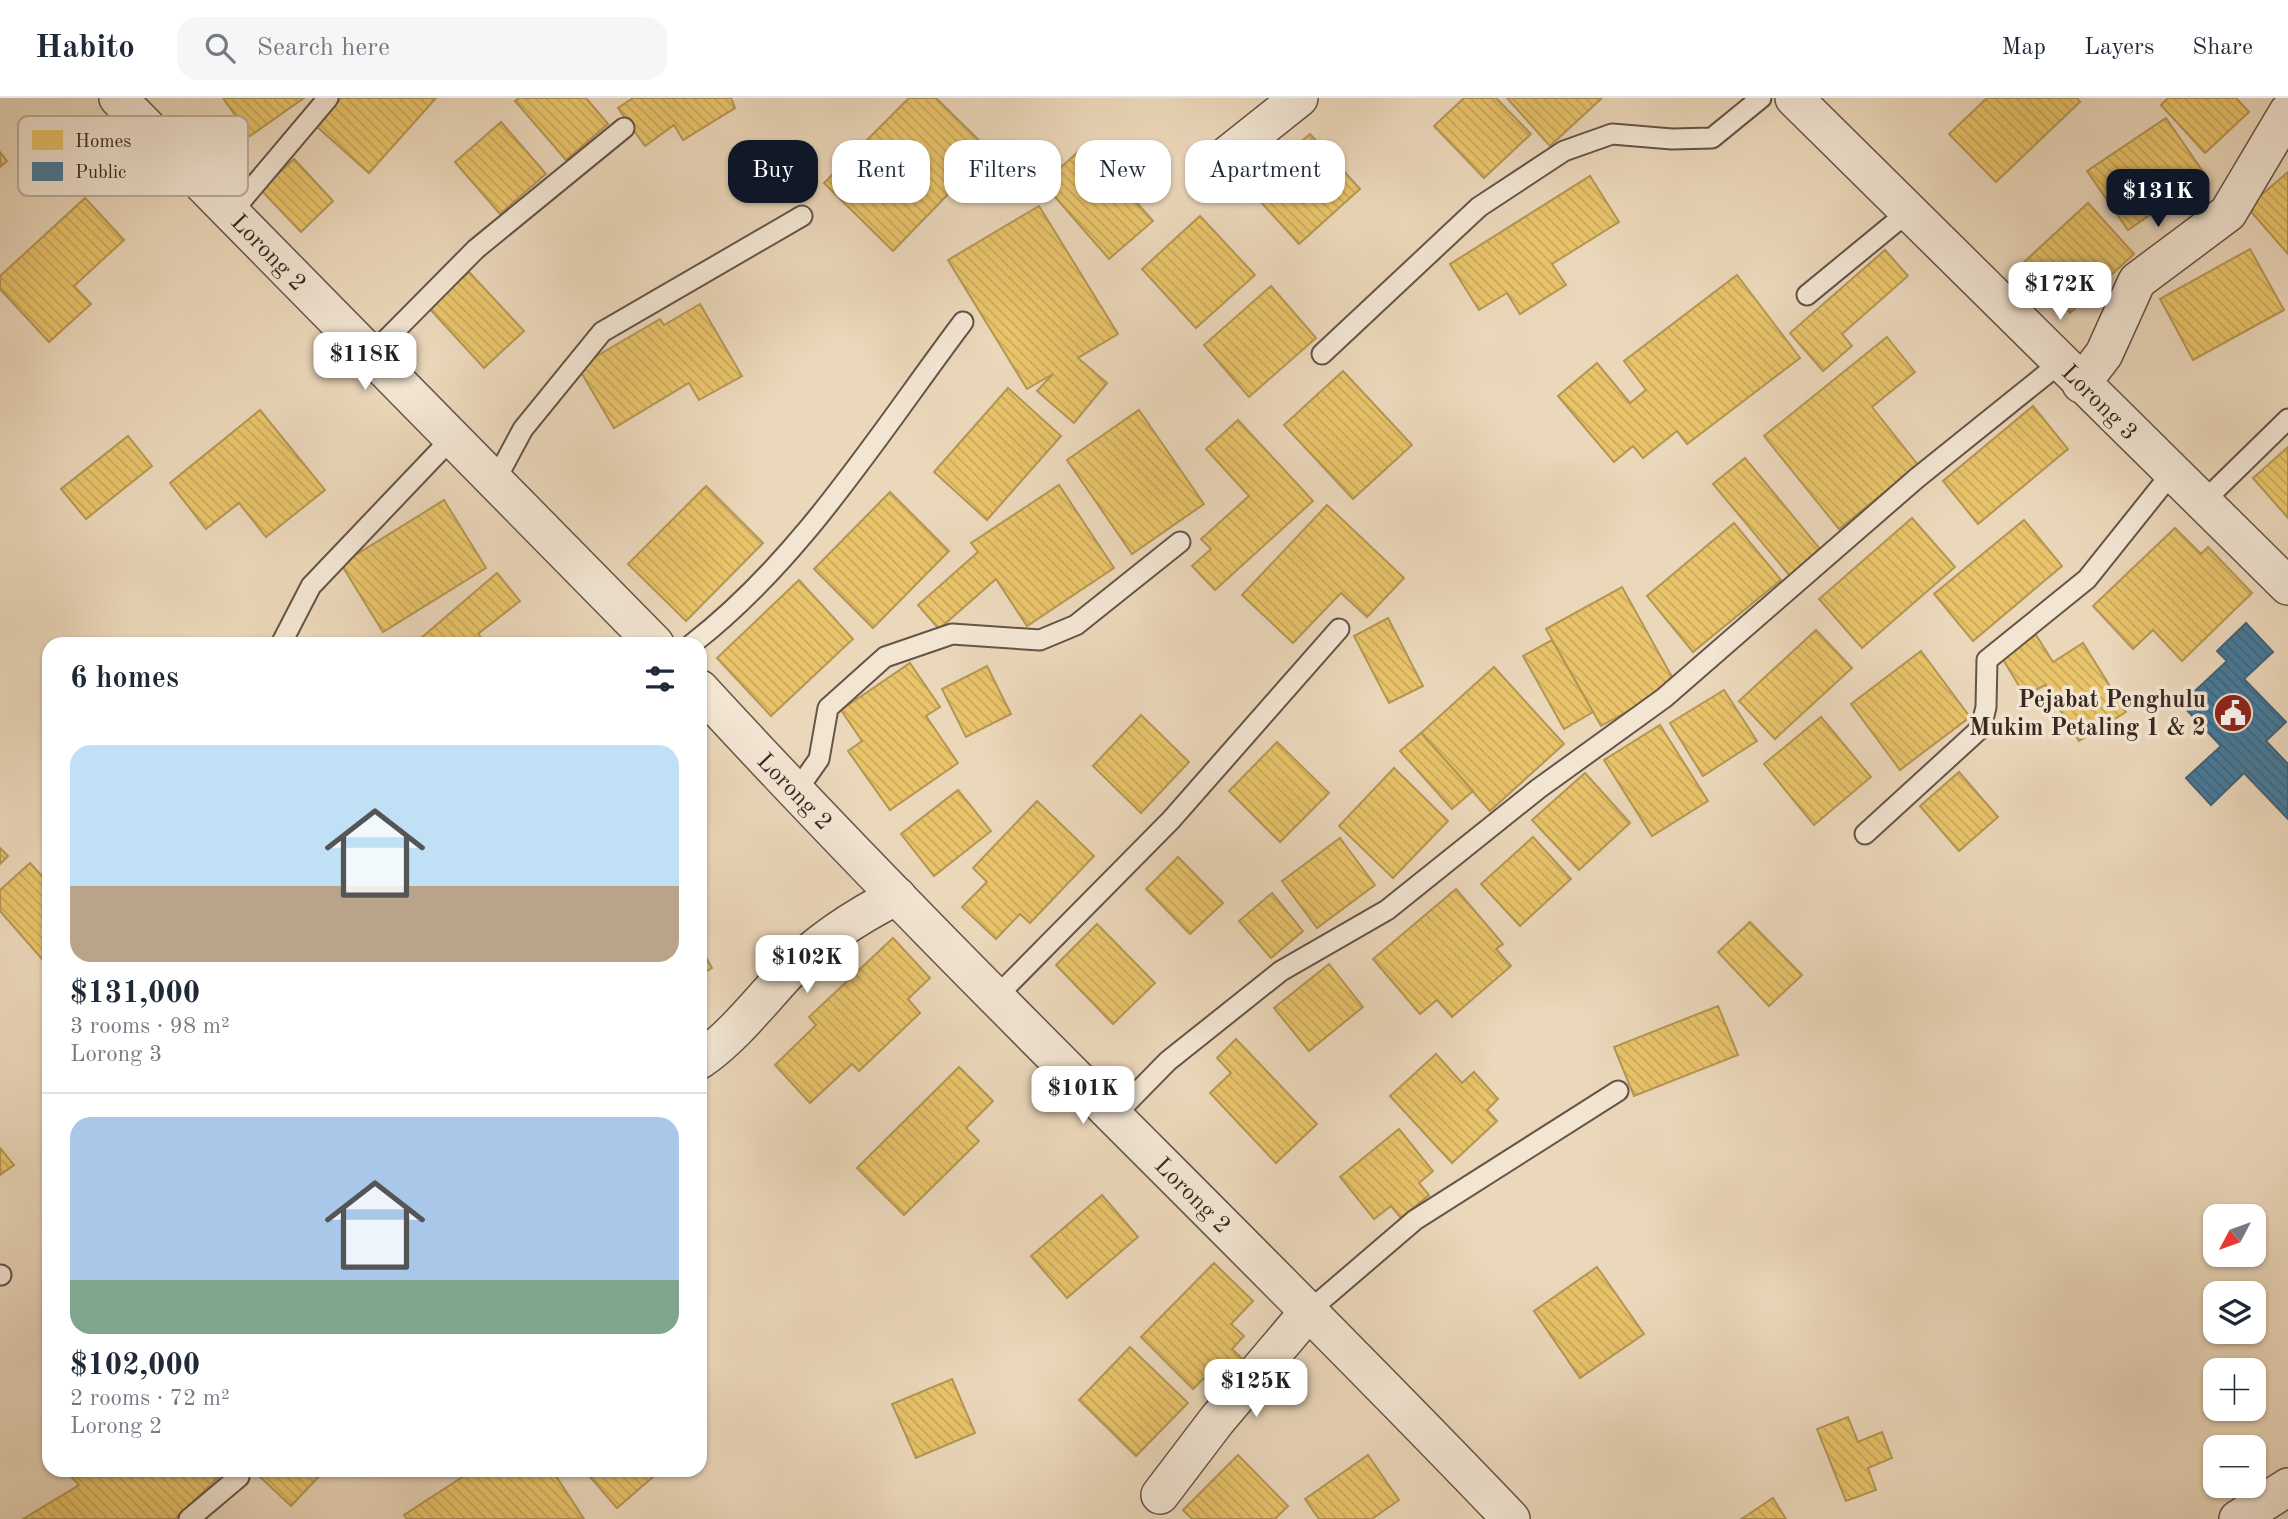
<!DOCTYPE html>
<html lang="en">
<head>
<meta charset="utf-8">
<style>
	body { margin:0; font-family:"Old Standard TT",serif; background:#f6f6f7; color:#1f2937; height:100vh; display:flex; flex-direction:column; font-size:26px; white-space:nowrap }
	* { box-sizing:border-box; margin:0 }
	p { font-size:23px; color:#747a83 }
	.icon { flex:none; width:38px; height:38px; fill:none; stroke:currentColor; stroke-width:2; stroke-linecap:round; stroke-linejoin:round }
	.map { position:relative; flex:1; overflow:hidden }
	.sheet { position:absolute; left:42px; top:539px; width:665px; height:840px; display:flex; flex-direction:column; background:#fff; border-radius:21px; box-shadow:0 2px 5px #0004 }
	.sheet>* { flex:none }
	.top-card { position:absolute; left:728px; top:42px; width:665px; height:63px; display:flex; gap:14px }
	.needle { width:46px; rotate:229deg }
	.tools { position:absolute; left:2203px; top:1106px; display:grid; gap:14px }
	.tools a { display:grid; place-items:center; width:63px; height:63px; border-radius:14px; background:#fff; box-shadow:0 2px 5px #0004; font-size:35px }
	.price { position:absolute; translate:-50% -60px; padding:0 16px; border-radius:14px; background:#fff; color:#222; font-size:23px; line-height:46px; filter:drop-shadow(0 2px 4px #0008) }
	.price::after { content:''; position:absolute; left:50%; top:42px; width:21px; height:16px; margin-left:-10px; background:inherit; clip-path:polygon(0 0,100% 0,50% 100%) }
	.price.selected { background:#111827; color:#fff }
	ul { padding:0; list-style:none }
	li { display:grid; align-content:center; gap:14px; height:371px; padding:0 28px }
	li+li { border-top:2px solid #e0e1e3 }
	li span { display:grid; place-items:center; height:217px; border-radius:21px; color:#555 }
	li>.icon { margin-inline-start:auto }
	span .icon { width:126px; height:126px; fill:#fffc; stroke-width:1 }
	li b { font-size:30px }
	h2 { display:flex; justify-content:space-between; align-items:center; height:84px; padding:0 28px; font-size:30px }
	.pill { padding:0 24px; border-radius:21px; background:#fff; box-shadow:0 2px 5px #0004; font-size:24px; line-height:63px }
	.pill.selected { background:#111827; color:#fff }
	header { display:flex; align-items:center; gap:42px; box-sizing:border-box; height:98px; padding:0 35px; background:#fff; border-bottom:2px solid #e0e1e3 }
	header strong { font-size:33px }
	nav { display:flex; gap:38px; margin-inline-start:auto; font-size:24px }
	.search { width:490px; height:63px; background:#f6f6f7; display:flex; align-items:center; gap:18px; box-sizing:border-box; padding:0 24px; border-radius:21px; color:#747a83; font-size:26px }
	.map>svg:first-child { display:block }
	.homes { fill:url(#homes-back-hatch); stroke:#b49654; stroke-width:2 }
	.public { fill:url(#public-back-hatch); stroke:#416278; stroke-width:2 }
	.lines { fill:none; stroke-linecap:round; stroke-linejoin:round }
	.service-casing { stroke:#655447; stroke-width:23 }
	.minor-casing { stroke:#655447; stroke-width:40 }
	.service { stroke:#f2e5d2; stroke-width:19 }
	.minor { stroke:#f2e5d2; stroke-width:37 }
	.labels { text-anchor:middle; stroke-width:7; stroke-linejoin:round; paint-order:stroke }
	.street-label { font-size:24px; fill:#382921; stroke:#f2e5d2 }
	.poi-label { font-size:24px; font-weight:bold; fill:#382921; stroke:#f2e5d2; text-anchor:end }
	.key { fill:#f2e5d2; stroke:#baad9d; stroke-width:2 }
	.key-label { font-size:19px; fill:#382921 }
</style>
</head>
<body>
<header>
<strong>Habito</strong>
<div class="search"><svg class="icon" aria-label="search" viewBox="0 0 24 24"><circle cx="10" cy="10" r="6"/><path d="M15 15l6 6"/></svg>Search here</div>
<nav><a>Map</a><a>Layers</a><a>Share</a></nav>
</header>
<div class="map">
<svg width="2288" height="1421" viewBox="0 0 2288 1421">
	<defs>
		<pattern id="homes-back-hatch" width="6" height="6" patternUnits="userSpaceOnUse" patternTransform="scale(1.75)"><rect width="6" height="6" fill="#e9c46a"/><path d="M-1 5l2 2M0 0l6 6M5-1l2 2" fill="none" stroke="#c9a85c"/></pattern>
		<pattern id="public-back-hatch" width="6" height="6" patternUnits="userSpaceOnUse" patternTransform="scale(1.75)"><rect width="6" height="6" fill="#457b9d"/><path d="M-1 5l2 2M0 0l6 6M5-1l2 2" fill="none" stroke="#3b6580"/></pattern>
	</defs>
	<rect width="100%" height="100%" fill="#ebd7ba"/>
	<filter id="stains"><feTurbulence type="fractalNoise" baseFrequency=".00286" numOctaves="4"/><feColorMatrix values="0 0 0 0 .2 0 0 0 0 .09 0 0 0 0 .02 0 0 0 .5 -.17"/></filter>
	<radialGradient id="worn" r=".72"><stop offset=".6" stop-color="#630" stop-opacity="0"/><stop offset="1" stop-color="#630" stop-opacity=".3"/></radialGradient>
	<!-- homes -->
	<g class="homes">
		<polygon points="223,0 304,0 250,38"/>
		<polygon points="341,0 436,0 369,75 316,28"/>
		<polygon points="519,0 586,0 608,26 566,62 515,3"/>
		<polygon points="633,0 731,0 735,10 683,42 674,27 645,48 618,10"/>
		<polygon points="909,0 936,0 990,53 893,153 824,85"/>
		<polygon points="1464,0 1496,0 1531,36 1484,80 1434,28"/>
		<polygon points="1507,0 1602,0 1550,48"/>
		<polygon points="1987,0 2077,0 2080,4 1996,84 1949,36"/>
		<polygon points="2168,0 2236,0 2249,14 2205,55 2161,7"/>
		<polygon points="2166,20 2206,78 2128,132 2087,73"/>
		<polygon points="501,24 546,76 500,116 455,64"/>
		<polygon points="1310,36 1360,91 1299,146 1249,91"/>
		<polygon points="1086,47 1153,123 1109,161 1043,85"/>
		<polygon points="0,54 7,63 0,69"/>
		<polygon points="294,61 333,103 301,134 261,92"/>
		<polygon points="2288,74 2288,156 2247,109"/>
		<polygon points="1590,78 1619,124 1552,166 1566,187 1520,216 1507,195 1479,212 1450,166"/>
		<polygon points="85,100 124,142 74,188 91,206 49,244 0,191 0,178"/>
		<polygon points="2088,105 2134,156 2070,215 2023,165"/>
		<polygon points="1039,108 1118,236 1078,260 1107,285 1074,325 1037,293 1053,276 1027,291 948,162"/>
		<polygon points="1200,118 1255,177 1196,230 1142,171"/>
		<polygon points="2250,151 2284,212 2193,262 2160,201"/>
		<polygon points="1885,152 1908,178 1842,236 1852,248 1823,273 1790,235"/>
		<polygon points="469,174 524,233 484,270 429,210"/>
		<polygon points="1737,177 1800,260 1687,346 1677,333 1643,360 1633,348 1614,364 1558,298 1597,265 1630,305 1646,292 1624,263"/>
		<polygon points="1271,188 1316,240 1249,299 1204,247"/>
		<polygon points="700,206 742,278 699,302 689,285 614,330 578,269 660,221 664,227"/>
		<polygon points="1887,239 1915,274 1872,309 1918,367 1839,431 1764,338"/>
		<polygon points="1343,273 1412,347 1353,401 1284,327"/>
		<polygon points="1008,290 1061,338 987,422 934,374"/>
		<polygon points="2033,308 2068,351 1978,426 1943,383"/>
		<polygon points="260,312 325,392 266,439 239,405 206,431 170,385"/>
		<polygon points="1139,312 1204,406 1132,456 1067,362"/>
		<polygon points="1238,322 1313,403 1215,492 1192,468 1211,451 1201,441 1249,398 1206,351"/>
		<polygon points="128,338 152,368 86,421 61,391"/>
		<polygon points="2288,349 2288,420 2253,380"/>
		<polygon points="1745,360 1821,452 1790,478 1713,386"/>
		<polygon points="1059,387 1114,470 1027,528 996,481 939,531 918,507 978,454 971,445"/>
		<polygon points="706,388 763,445 686,523 628,466"/>
		<polygon points="890,394 949,453 873,530 814,471"/>
		<polygon points="444,402 486,470 383,534 341,466"/>
		<polygon points="1327,407 1404,480 1367,519 1341,495 1293,545 1242,497"/>
		<polygon points="1912,420 1955,469 1862,550 1819,501"/>
		<polygon points="2024,422 2062,468 1973,543 1934,496"/>
		<polygon points="1734,425 1781,482 1693,554 1647,498"/>
		<polygon points="2175,430 2201,456 2208,449 2252,495 2182,563 2153,532 2133,551 2093,508"/>
		<polygon points="497,475 520,503 478,536 487,546 414,546"/>
		<polygon points="799,482 853,541 771,618 717,560"/>
		<polygon points="1622,489 1676,586 1601,628 1546,531"/>
		<polygon points="1388,520 1423,588 1389,605 1354,538"/>
		<polygon points="1816,532 1852,570 1775,641 1739,603"/>
		<polygon points="2036,537 2053,564 2083,545 2126,614 2079,643 2045,587 2025,598 2001,558"/>
		<polygon points="1552,542 1593,614 1564,631 1523,558"/>
		<polygon points="1921,553 1970,619 1900,672 1851,606"/>
		<polygon points="910,565 940,609 926,618 958,665 890,712 848,653 862,643 841,612"/>
		<polygon points="987,568 1011,616 966,639 942,591"/>
		<polygon points="1494,569 1564,646 1490,713 1421,635"/>
		<polygon points="1724,592 1757,643 1703,678 1670,625"/>
		<polygon points="1141,617 1189,664 1141,715 1093,668"/>
		<polygon points="1821,619 1871,679 1814,727 1764,666"/>
		<polygon points="1660,627 1708,703 1652,738 1604,662"/>
		<polygon points="1421,635 1473,693 1452,711 1400,653"/>
		<polygon points="1277,644 1329,695 1280,744 1229,693"/>
		<polygon points="1394,670 1448,723 1393,780 1339,728"/>
		<polygon points="1959,674 1998,719 1959,753 1920,708"/>
		<polygon points="1585,675 1630,725 1579,772 1532,722"/>
		<polygon points="958,692 991,733 934,778 901,736"/>
		<polygon points="1037,703 1094,758 1030,825 1020,816 996,841 962,809 987,784 973,770"/>
		<polygon points="1533,739 1571,781 1520,828 1481,786"/>
		<polygon points="1340,740 1375,787 1317,830 1282,783"/>
		<polygon points="0,750 8,758 0,766"/>
		<polygon points="1178,759 1223,805 1190,836 1146,791"/>
		<polygon points="30,765 49,786 49,869 0,813 0,792"/>
		<polygon points="1456,791 1503,846 1496,851 1511,868 1452,919 1437,902 1420,916 1373,861"/>
		<polygon points="1272,795 1303,833 1271,860 1239,823"/>
		<polygon points="1750,824 1802,877 1769,908 1718,854"/>
		<polygon points="1097,826 1155,885 1113,926 1056,867"/>
		<polygon points="893,840 930,880 908,901 920,915 859,973 852,966 810,1005 775,967 816,927 809,919"/>
		<polygon points="700,849 712,870 700,877"/>
		<polygon points="1329,866 1363,909 1309,953 1274,910"/>
		<polygon points="1718,908 1738,957 1634,998 1614,949"/>
		<polygon points="1236,941 1317,1026 1276,1065 1210,995 1231,975 1217,960"/>
		<polygon points="1436,956 1462,985 1474,974 1498,1001 1487,1012 1497,1023 1452,1065 1390,998"/>
		<polygon points="959,969 993,1003 966,1030 979,1043 904,1117 857,1070"/>
		<polygon points="1399,1031 1433,1073 1419,1085 1429,1097 1401,1120 1391,1108 1374,1121 1340,1079"/>
		<polygon points="0,1050 14,1067 0,1077"/>
		<polygon points="1102,1097 1138,1139 1067,1200 1031,1158"/>
		<polygon points="1214,1165 1253,1203 1231,1226 1244,1238 1232,1251 1248,1266 1220,1295 1204,1280 1193,1291 1141,1239"/>
		<polygon points="1597,1169 1644,1236 1580,1280 1534,1213"/>
		<polygon points="1130,1249 1188,1305 1136,1358 1079,1302"/>
		<polygon points="952,1281 975,1335 916,1360 892,1306"/>
		<polygon points="1848,1319 1858,1344 1882,1334 1892,1360 1868,1370 1876,1392 1846,1403 1817,1331"/>
		<polygon points="1238,1357 1288,1408 1275,1421 1192,1421 1183,1412"/>
		<polygon points="1368,1357 1399,1402 1372,1421 1319,1421 1305,1401"/>
		<polygon points="69,1372 226,1372 175,1421 23,1421 79,1387 67,1374"/>
		<polygon points="259,1372 325,1372 291,1408 256,1375"/>
		<polygon points="473,1372 552,1372 584,1421 407,1421 404,1417"/>
		<polygon points="584,1372 661,1372 617,1410"/>
		<polygon points="1773,1400 1786,1421 1741,1421 1749,1416"/>
	</g>
	<!-- public -->
	<polygon class="public" points="2246,525 2273,554 2244,581 2286,624 2266,643 2288,666 2288,721 2244,675 2211,707 2186,680 2221,648 2181,606 2227,563 2217,553"/>
	<g class="lines">
		<!-- service casing -->
		<g class="service-casing">
			<g id="service">
				<polyline points="231,115 328,0"/>
				<polyline points="1807,197 1908,114"/>
				<polyline points="1322,256 1479,109 1564,53 1612,36 1672,41 1712,40 1761,0"/>
				<polyline points="370,258 476,151 624,30"/>
				<polyline points="495,383 523,331 602,234 802,118"/>
				<polyline points="2202,405 2288,321"/>
				<polyline points="281,546 311,488 452,340"/>
				<path d="M692,546C802,461 880,334 963,224"/>
				<polyline points="795,695 819,661 828,610 885,559 952,536 1040,542 1076,527 1180,444"/>
				<polyline points="1865,736 1981,630 1986,609 1987,562 2087,481 2171,376"/>
				<polyline points="996,899 1171,722 1339,531"/>
				<polyline points="1114,1018 1168,963 1281,873 1387,812 1538,691 1664,600 1917,380 2060,265"/>
				<polyline points="0,1177 1,1177"/>
				<polyline points="1310,1212 1415,1122 1618,993"/>
				<polyline points="189,1421 239,1379"/>
			</g>
		</g>
		<!-- minor casing -->
		<g class="minor-casing">
			<g id="minor">
				<polyline points="118,0 655,546"/>
				<polyline points="1794,0 2288,488"/>
				<polyline points="1215,67 1299,0"/>
				<polyline points="2081,286 2104,256 2137,183 2228,115 2288,14"/>
				<path d="M700,591C962,876 1244,1141 1511,1421"/>
				<path d="M700,962C734,938 759,905 787,875C819,843 857,818 897,798"/>
				<polyline points="1160,1397 1217,1322 1310,1212"/>
				<polyline points="2238,1421 2288,1389"/>
			</g>
		</g>
		<!-- service -->
		<use href="#service" class="service"/>
		<!-- minor -->
		<use href="#minor" class="minor"/>
	</g>
	<!-- icons -->
	<defs>
		<g id="civic-disc" transform="scale(2.0125)"><circle r="9.5" fill="#8f2418" stroke="#f2e5d2"/><path d="M-.6-6.5H3V-4.5H.6V-3L4-1V1h2V6H-6V1h2V-1L-.6-3ZM-1.2 2.5V6h2.4V2.5Z" fill="#fff"/></g>
	</defs>
	<g fill-rule="evenodd">
		<use href="#civic-disc" x="2233" y="615"/>
	</g>
	<g class="labels">
		<!-- street labels -->
		<g class="street-label">
			<text transform="translate(269 154) rotate(46)" y="8">Lorong 2</text>
			<text transform="translate(2100 304) rotate(45)" y="8">Lorong 3</text>
			<text transform="translate(795 693) rotate(46)" y="8">Lorong 2</text>
			<text transform="translate(1193 1097) rotate(45)" y="8">Lorong 2</text>
		</g>
		<!-- poi labels -->
		<g class="poi-label">
			<text x="2206" y="609">Pejabat Penghulu<tspan x="2206" dy="28">Mukim Petaling 1 &amp; 2</tspan></text>
		</g>
	</g>
	<!-- legend -->
	<rect x="18" y="18" width="230" height="80" rx="10" class="key"/>
	<rect x="32" y="32" width="31" height="20" fill="#e9c46a"/>
	<rect x="32" y="64" width="31" height="19" fill="#457b9d"/>
	<g class="key-label">
		<text x="75" y="49">Homes</text>
		<text x="75" y="80">Public</text>
	</g>
	<rect width="100%" height="100%" filter="url(#stains)"/>
	<rect width="100%" height="100%" fill="url(#worn)"/>
</svg>
<div class="tools">
<a><svg class="needle" viewBox="-14 -14 28 28"><path d="M0-13l5 13h-10z" fill="#e53935"/><path d="M0 13l5-13h-10z" fill="#747a83"/></svg></a>
<a><svg class="icon" aria-label="layers" viewBox="0 0 24 24"><path d="M12 4l9 5-9 5-9-5zM3 14l9 5 9-5"/></svg></a>
<a>+</a>
<a>−</a>
</div>
<b class="price selected" style="left:2158px;top:131px">$131K</b>
<b class="price" style="left:2060px;top:224px">$172K</b>
<b class="price" style="left:365px;top:294px">$118K</b>
<b class="price" style="left:807px;top:897px">$102K</b>
<b class="price" style="left:1083px;top:1028px">$101K</b>
<b class="price" style="left:1256px;top:1321px">$125K</b>
<div class="top-card">
<a class="pill selected">Buy</a>
<a class="pill">Rent</a>
<a class="pill">Filters</a>
<a class="pill">New</a>
<a class="pill">Apartment</a>
</div>
<section class="sheet">
<h2>6 homes<svg class="icon" aria-label="filters" viewBox="0 0 24 24"><path d="M4 7h16M4 17h16"/><circle cx="9" cy="7" r="2"/><circle cx="15" cy="17" r="2"/></svg></h2>
<ul>
<li><span style="background:linear-gradient(#bfe0f5 65%,#b9a48a 0)"><svg class="icon" aria-label="home" viewBox="0 0 24 24"><path d="M3 11l9-7 9 7M6 9v11h12V9"/></svg></span><div><b>$131,000</b><p>3 rooms · 98 m²</p><p>Lorong 3</p></div></li>
<li><span style="background:linear-gradient(#a9c7e8 75%,#7fa58c 0)"><svg class="icon" aria-label="home" viewBox="0 0 24 24"><path d="M3 11l9-7 9 7M6 9v11h12V9"/></svg></span><div><b>$102,000</b><p>2 rooms · 72 m²</p><p>Lorong 2</p></div></li>
</ul>
</section>
</div>
</body>
</html>
